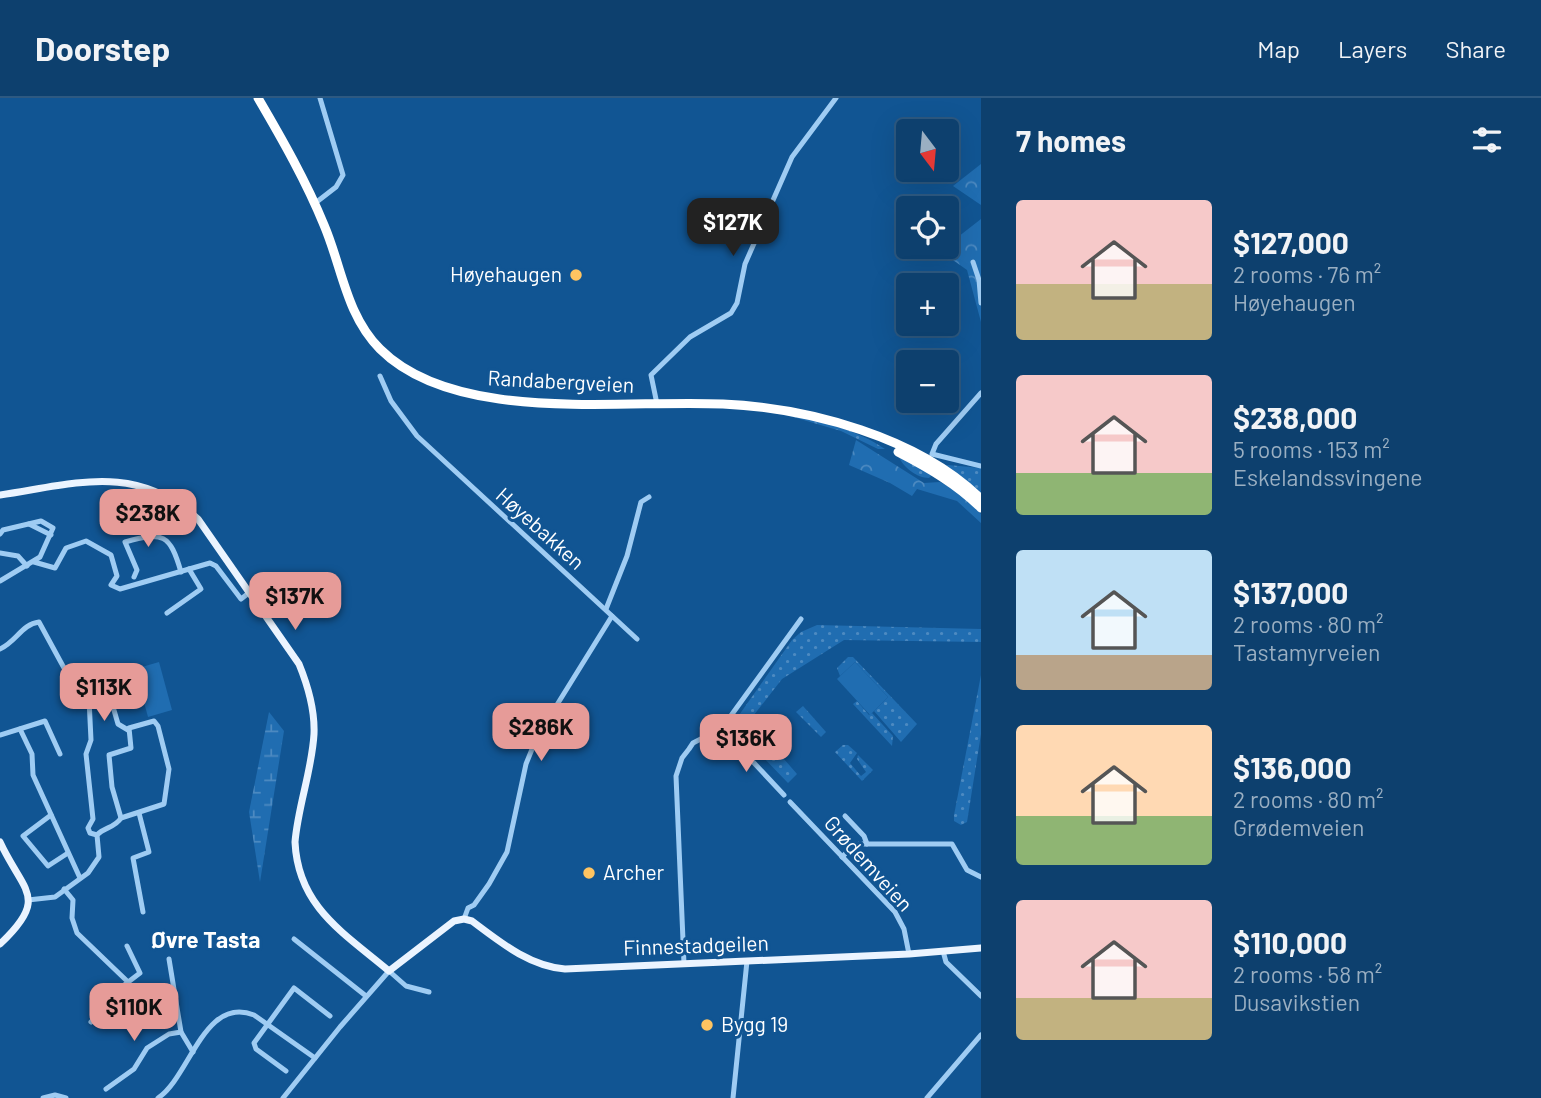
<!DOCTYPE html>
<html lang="en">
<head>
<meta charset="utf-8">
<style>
	body { margin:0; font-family:Barlow,sans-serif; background:#164773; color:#f1f3f6; height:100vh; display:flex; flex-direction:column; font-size:26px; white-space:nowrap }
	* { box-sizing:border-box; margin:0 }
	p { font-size:23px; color:#9aafc2 }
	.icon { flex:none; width:38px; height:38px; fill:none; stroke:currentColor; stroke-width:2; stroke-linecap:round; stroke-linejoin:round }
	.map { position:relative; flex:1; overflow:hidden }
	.panel { display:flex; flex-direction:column; background:#0d406e; width:560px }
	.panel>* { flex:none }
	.needle { width:46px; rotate:164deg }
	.buttons { position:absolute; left:896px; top:21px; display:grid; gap:14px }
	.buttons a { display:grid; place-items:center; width:63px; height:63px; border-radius:7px; background:#0d406e; box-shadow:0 7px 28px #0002,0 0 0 2px #2d5981; font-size:35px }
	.price { position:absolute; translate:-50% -60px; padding:0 16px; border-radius:14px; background:#e69b98; color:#111; font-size:23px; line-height:46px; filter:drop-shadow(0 2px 4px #0008) }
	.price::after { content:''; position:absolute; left:50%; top:42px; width:21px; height:16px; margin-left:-10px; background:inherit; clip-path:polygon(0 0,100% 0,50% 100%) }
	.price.current { background:#222; color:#fff }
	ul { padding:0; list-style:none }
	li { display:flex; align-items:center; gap:21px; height:175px; padding:0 35px }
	li span { display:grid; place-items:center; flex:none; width:196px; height:140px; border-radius:7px; color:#555 }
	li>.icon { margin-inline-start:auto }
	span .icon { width:84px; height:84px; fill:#fffc; stroke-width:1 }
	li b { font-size:30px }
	h2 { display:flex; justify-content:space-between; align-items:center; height:84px; padding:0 35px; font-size:30px }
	header { display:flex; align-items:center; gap:42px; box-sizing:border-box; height:98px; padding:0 35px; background:#0d406e; border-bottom:2px solid #2d5981 }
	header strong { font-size:33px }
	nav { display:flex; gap:38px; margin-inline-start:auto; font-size:24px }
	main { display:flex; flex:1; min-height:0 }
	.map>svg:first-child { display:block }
	.grass { fill:url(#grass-dots) }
	.forest { fill:url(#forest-crowns) }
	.wetland { fill:url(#wetland-marsh) }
	.garden { fill:#206db1 }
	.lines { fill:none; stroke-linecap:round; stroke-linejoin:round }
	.minor { stroke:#9fccf3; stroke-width:5 }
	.major { stroke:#ebf4ff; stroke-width:7 }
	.highway { stroke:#fff; stroke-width:9 }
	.poi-dot { fill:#ffc461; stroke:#115593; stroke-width:2.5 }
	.labels { text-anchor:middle; stroke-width:6; stroke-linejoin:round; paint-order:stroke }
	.poi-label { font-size:21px; fill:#fff; stroke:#115593; text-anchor:start }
	.street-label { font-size:21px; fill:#fff; stroke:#115593 }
	.neighbourhood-label { font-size:23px; font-weight:bold; fill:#fff; stroke:#115593 }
</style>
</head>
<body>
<header>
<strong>Doorstep</strong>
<nav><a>Map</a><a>Layers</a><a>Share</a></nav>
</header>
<main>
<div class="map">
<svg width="981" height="1000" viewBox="0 0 981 1000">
	<defs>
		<pattern id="grass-dots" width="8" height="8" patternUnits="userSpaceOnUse" patternTransform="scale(1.75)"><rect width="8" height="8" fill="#206db1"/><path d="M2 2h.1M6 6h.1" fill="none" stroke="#4d8ac1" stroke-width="1.8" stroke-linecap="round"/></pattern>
		<pattern id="forest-crowns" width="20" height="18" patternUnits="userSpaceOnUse" patternTransform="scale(1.75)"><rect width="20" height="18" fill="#206db1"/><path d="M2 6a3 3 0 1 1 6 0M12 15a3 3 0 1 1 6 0" fill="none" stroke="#4d8ac1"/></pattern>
		<pattern id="wetland-marsh" width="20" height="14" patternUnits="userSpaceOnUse" patternTransform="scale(1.75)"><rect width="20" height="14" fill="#206db1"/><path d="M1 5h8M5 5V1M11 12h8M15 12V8" fill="none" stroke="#4d8ac1"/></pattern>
	</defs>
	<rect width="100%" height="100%" fill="#115593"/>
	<!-- grass -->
	<g class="grass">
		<path d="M783,316C818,322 856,331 885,351H878L841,333Z"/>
		<path d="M899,359L933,376L929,380C917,380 903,369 899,359Z"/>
		<polygon points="948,367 981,370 981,397 977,393 980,392 976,392 943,368"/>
		<polygon points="817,527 981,531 981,544 844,542 782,581 750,622 797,676 788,685 732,627 792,542 801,534"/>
		<polygon points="848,559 853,559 917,626 901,644 874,613 888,599 855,564 840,578 837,570"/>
		<polygon points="981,577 981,636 967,724 961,727 954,723 954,717"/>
		<polygon points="857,603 869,617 872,615 893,638 892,648 853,606"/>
		<polygon points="803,608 826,634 821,639 796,614"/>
		<polygon points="843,647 848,647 857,655 850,665 861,678 866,674 857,661 858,657 873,672 862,683 835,654"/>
	</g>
	<!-- forest -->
	<g class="forest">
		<polygon points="981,66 981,107 953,88"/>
		<polygon points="981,121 981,224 967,172 940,153"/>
		<polygon points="856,342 924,385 940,384 958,393 981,416 981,425 957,403 917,391 912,398 890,385 849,367"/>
	</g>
	<!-- wetland -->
	<polygon class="wetland" points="269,614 284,633 260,784 249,714"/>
	<!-- garden -->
	<g class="garden">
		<polygon points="159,564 172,612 148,619 135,571"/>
		<polygon points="855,564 888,599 870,617 837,581"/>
	</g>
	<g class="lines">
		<!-- minor -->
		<g class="minor">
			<polyline points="314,106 336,89 343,77 320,0"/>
			<polyline points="973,164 979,182 981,205"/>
			<polyline points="380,278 391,303 417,338 637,541"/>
			<polyline points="981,295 936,346 932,356 981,368"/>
			<polyline points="657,306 651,277 690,239 731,215 737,205 745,166 792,59 836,0"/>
			<polyline points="29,426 51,437"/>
			<polyline points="0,436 3,432 41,423 53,430 40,459 0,483"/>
			<polyline points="0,455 18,458 27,468"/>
			<polyline points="34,464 55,470 66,450 86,443 111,457 117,478 111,487 120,491 210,465 216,468 241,501 250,494"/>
			<path d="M134,479L137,472L125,444C163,433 170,436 181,474"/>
			<polyline points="606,511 627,458 641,404 649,399"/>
			<polyline points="167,515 201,491 189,471"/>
			<path d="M0,551C16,544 22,526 39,524L70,581"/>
			<polyline points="107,588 118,626 128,632"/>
			<polyline points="89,601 91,642 86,656 93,721 88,730 90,735 97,737"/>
			<polyline points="712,620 784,697"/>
			<polygon points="154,623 158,628 169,671 164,706 121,720 112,689 109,657 131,650 129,630"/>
			<polyline points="20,631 32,656 33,677 80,780"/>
			<polyline points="0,637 45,623 60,656"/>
			<polyline points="790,704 895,814 904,831 909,856"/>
			<polyline points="139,715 149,754 133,760 143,814"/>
			<polyline points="51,717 23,738 48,768 68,755"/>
			<polyline points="845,718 864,738 867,746"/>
			<polyline points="842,759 853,748 860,746 952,746 967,772 981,779"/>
			<polyline points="64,791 73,802 72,820 77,835 127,883"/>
			<path d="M28,802L55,799L88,775L99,759L97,737C104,729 115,730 121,720"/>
			<polyline points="464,821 468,810 474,807 489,786 507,754 526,666 537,639 612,518"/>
			<polyline points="294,841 366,898"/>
			<polyline points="943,853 946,864 981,898"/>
			<polyline points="169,861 181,934 193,954"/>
			<polyline points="684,866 676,678 682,660 689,651 693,645 722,630 801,521"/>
			<polyline points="91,924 123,888 140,875 127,848"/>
			<polyline points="286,973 256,951 254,945 294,890 330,918"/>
			<polyline points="106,991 134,971 147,950 169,936 181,934"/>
			<polyline points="43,1000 55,997 66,1000"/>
			<path d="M158,1000C190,979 204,897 254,917L315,960"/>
			<polyline points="283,1000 340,929 389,873 406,888 429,894"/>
			<polyline points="733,1000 747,863"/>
			<polyline points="927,1000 981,937"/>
		</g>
		<!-- major -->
		<g class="major">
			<path d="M0,397C75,386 135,364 198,421L299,566C308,588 315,612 314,636C312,672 298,708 295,744C298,809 344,835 389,873L454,823L464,821L472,823C500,844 529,868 565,871L909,856L981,850"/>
			<path d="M0,744C23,794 50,799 0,846"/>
		</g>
		<!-- highway -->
		<g class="highway">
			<path d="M258,0C282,41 306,83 324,127C342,169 346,217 380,251C456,327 623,301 723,306C809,310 918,339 981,401"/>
			<path d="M898,354C927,369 957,386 981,410"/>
		</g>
	</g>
	<!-- markers -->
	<g class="poi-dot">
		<circle cx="576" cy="177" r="7"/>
		<circle cx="589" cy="775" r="7"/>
		<circle cx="707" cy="927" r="7"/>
	</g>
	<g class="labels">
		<!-- poi labels -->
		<g class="poi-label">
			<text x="562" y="184" text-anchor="end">Høyehaugen</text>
			<text x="603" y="782">Archer</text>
			<text x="721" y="934">Bygg 19</text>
		</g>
		<!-- street labels -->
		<g class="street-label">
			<text transform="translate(561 284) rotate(3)" y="7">Randabergveien</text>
			<text transform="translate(540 431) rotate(42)" y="7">Høyebakken</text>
			<text transform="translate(868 766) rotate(48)" y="7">Grødemveien</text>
			<text transform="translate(696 848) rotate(-2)" y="7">Finnestadgeilen</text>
		</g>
		<!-- neighbourhood labels -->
		<g class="neighbourhood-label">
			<text x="206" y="850">Øvre Tasta</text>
		</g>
	</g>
</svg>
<div class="buttons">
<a><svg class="needle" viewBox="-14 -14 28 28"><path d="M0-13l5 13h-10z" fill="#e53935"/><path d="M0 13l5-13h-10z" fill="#9aafc2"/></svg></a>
<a><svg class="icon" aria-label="locate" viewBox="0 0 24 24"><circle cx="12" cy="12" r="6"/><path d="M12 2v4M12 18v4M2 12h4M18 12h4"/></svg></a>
<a>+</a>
<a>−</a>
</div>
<b class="price current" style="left:733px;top:160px">$127K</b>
<b class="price" style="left:148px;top:451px">$238K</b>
<b class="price" style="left:295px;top:534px">$137K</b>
<b class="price" style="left:104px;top:625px">$113K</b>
<b class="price" style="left:541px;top:665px">$286K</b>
<b class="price" style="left:746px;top:676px">$136K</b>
<b class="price" style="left:134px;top:945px">$110K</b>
</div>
<section class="panel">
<h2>7 homes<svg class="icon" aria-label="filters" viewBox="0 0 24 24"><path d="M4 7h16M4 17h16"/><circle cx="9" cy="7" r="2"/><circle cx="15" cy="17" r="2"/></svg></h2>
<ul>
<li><span style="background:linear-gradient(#f6c9c9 60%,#c2b280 0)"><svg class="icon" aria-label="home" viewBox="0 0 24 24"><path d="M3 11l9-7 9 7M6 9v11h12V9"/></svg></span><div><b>$127,000</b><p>2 rooms · 76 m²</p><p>Høyehaugen</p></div></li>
<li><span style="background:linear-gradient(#f6c9c9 70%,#8fb573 0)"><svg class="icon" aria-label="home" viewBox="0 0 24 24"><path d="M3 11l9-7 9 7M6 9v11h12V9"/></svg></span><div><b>$238,000</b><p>5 rooms · 153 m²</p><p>Eskelandssvingene</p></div></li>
<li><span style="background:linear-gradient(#bfe0f5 75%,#b9a48a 0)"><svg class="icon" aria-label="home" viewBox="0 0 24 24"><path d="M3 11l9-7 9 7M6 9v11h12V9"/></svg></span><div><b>$137,000</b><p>2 rooms · 80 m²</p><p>Tastamyrveien</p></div></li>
<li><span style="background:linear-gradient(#ffd9b3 65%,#8fb573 0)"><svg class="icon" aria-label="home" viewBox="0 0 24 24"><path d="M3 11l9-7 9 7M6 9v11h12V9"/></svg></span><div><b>$136,000</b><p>2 rooms · 80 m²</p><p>Grødemveien</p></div></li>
<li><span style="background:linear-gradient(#f6c9c9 70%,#c2b280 0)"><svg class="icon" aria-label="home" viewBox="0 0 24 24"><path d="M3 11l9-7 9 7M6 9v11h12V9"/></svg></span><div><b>$110,000</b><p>2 rooms · 58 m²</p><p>Dusavikstien</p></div></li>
</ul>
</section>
</main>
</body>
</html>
